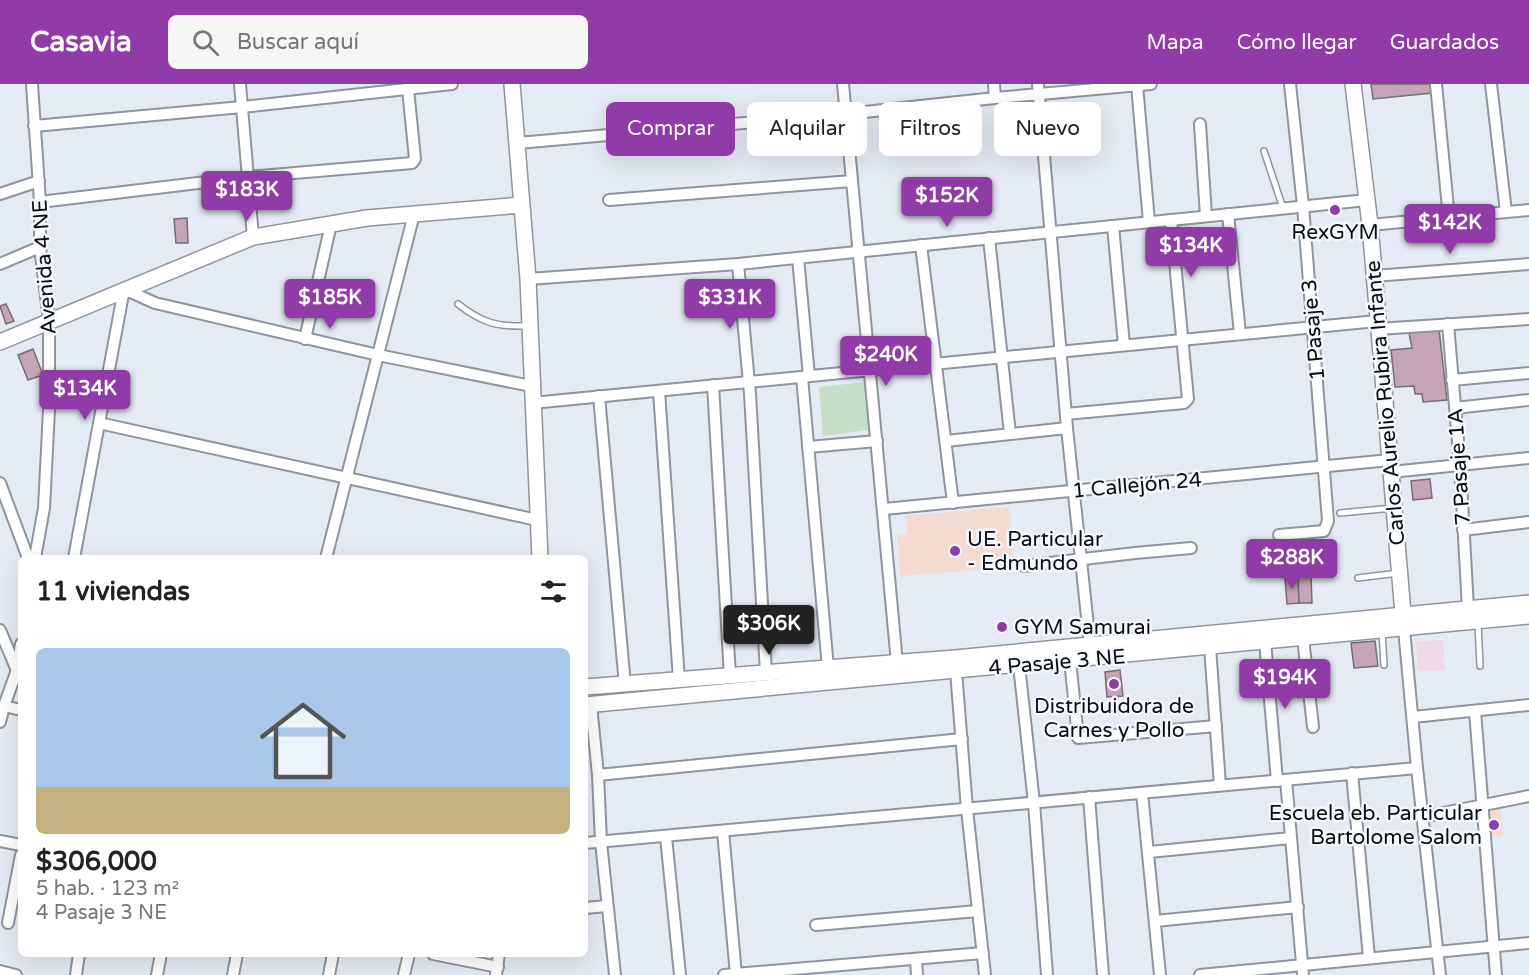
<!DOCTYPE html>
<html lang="es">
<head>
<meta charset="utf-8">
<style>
	body { margin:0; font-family:"Varela Round",sans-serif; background:#f6f6f6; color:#222; height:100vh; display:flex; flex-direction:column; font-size:22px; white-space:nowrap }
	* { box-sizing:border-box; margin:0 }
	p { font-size:20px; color:#767676 }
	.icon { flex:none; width:33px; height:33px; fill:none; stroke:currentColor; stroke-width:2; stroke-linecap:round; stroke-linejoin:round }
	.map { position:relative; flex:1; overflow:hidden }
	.details { position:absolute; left:18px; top:471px; width:570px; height:402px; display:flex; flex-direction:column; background:#fff; border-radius:9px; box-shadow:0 6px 24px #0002 }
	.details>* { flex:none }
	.top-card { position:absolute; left:606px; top:18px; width:570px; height:54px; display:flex; gap:12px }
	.price { position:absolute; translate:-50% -51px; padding:0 14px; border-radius:6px; background:#913ba8; color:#fff; font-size:20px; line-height:39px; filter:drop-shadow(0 2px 3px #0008) }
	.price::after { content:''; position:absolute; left:50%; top:36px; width:18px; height:14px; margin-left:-9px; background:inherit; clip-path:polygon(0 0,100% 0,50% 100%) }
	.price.on { background:#222; color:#fff }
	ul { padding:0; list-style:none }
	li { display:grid; align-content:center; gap:12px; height:318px; padding:0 18px }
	li span { display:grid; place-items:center; height:186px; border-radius:9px; color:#555 }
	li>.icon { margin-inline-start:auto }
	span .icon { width:108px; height:108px; fill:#fffc; stroke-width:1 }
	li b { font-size:26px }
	h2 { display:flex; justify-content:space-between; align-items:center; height:72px; padding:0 18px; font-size:26px }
	.tag { padding:0 21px; border-radius:9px; background:#fff; box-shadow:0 6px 24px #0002; font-size:21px; line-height:54px }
	.tag.on { background:#913ba8; color:#fff }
	header { display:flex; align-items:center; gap:36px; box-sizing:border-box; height:84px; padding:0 30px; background:#913ba8; color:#fff }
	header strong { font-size:28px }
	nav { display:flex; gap:33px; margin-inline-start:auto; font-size:21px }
	.search { width:420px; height:54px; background:#f6f6f6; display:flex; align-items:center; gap:15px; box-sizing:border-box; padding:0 21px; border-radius:9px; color:#767676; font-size:22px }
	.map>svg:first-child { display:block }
	.education { fill:#f3dbd1 }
	.medical { fill:#efd9e7 }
	.green { fill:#c4dec7 }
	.building { fill:#c5a4b5; stroke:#766c71; stroke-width:1.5 }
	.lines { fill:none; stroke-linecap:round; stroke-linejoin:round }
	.lane-casing { stroke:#8f959d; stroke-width:8 }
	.street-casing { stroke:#8f959d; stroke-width:14 }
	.secondary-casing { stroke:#8f959d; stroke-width:18 }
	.lane { stroke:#fff; stroke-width:5 }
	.street { stroke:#fff; stroke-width:10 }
	.secondary { stroke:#fff; stroke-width:15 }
	.poi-dot { fill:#913ba8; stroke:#f5f8fe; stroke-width:2 }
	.labels { text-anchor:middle; stroke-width:5; stroke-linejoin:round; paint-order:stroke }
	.poi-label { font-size:21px; fill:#0b0c0f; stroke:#f5f8fe }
	.street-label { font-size:21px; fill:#0b0c0f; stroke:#f5f8fe }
</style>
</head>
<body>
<header>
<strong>Casavia</strong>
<div class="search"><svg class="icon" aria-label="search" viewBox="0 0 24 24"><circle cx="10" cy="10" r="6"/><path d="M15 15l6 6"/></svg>Buscar aquí</div>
<nav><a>Mapa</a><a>Cómo llegar</a><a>Guardados</a></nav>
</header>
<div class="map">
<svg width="1529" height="891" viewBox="0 0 1529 891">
	<rect width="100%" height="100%" fill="#e5ebf4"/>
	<!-- education -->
	<g class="education">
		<polygon points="1009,423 1014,483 900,492 897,450 907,450 905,432"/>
		<polygon points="1500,724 1503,752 1487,754 1485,729"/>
	</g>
	<!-- medical -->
	<polygon class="medical" points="1443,556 1445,586 1418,587 1416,558"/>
	<!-- green -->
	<polygon class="green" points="865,298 868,346 823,352 819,303"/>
	<!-- building -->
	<g class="building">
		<polygon points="1371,0 1431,0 1432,9 1373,15"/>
		<polygon points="187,134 188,159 176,159 174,135"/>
		<polygon points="6,220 14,237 6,240 0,222"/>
		<polygon points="1439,245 1447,316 1423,318 1422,310 1415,310 1414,302 1395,303 1391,266 1412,264 1409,249"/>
		<polygon points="33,265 43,291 28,296 18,271"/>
		<polygon points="1430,395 1432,414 1413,416 1411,397"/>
		<polygon points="1298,492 1299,519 1287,520 1285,493"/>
		<polygon points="1298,492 1311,492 1312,519 1299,519"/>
		<polygon points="1375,557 1378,582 1354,584 1351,559"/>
		<polygon points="1120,586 1123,612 1107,613 1105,588"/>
	</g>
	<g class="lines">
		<!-- lane casing -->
		<g class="lane-casing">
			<g id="lane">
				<polyline points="1264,67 1283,124"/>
				<path d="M458,220C482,239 497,243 528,242"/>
				<polyline points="1340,429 1393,424"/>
				<polyline points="1358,494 1398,489"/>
				<polyline points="1478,539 1480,582"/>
				<polyline points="1382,548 1384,581"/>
			</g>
		</g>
		<!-- street casing -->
		<g class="street-casing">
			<g id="street">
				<polyline points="32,0 40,118 40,163 49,237 49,326 44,424 35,474"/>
				<polyline points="240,0 253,153"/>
				<polyline points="843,0 897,579"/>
				<polyline points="994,0 995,14"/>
				<polyline points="1038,0 1067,344 1090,561"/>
				<polyline points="1436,0 1449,134"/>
				<polyline points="1491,0 1506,128"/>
				<polyline points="1137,1 1149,138"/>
				<polyline points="1200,40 1206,132"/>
				<polyline points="34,42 242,23 452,0"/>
				<polyline points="518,59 846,30 995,14 1151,0"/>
				<polyline points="0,110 39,97"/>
				<polyline points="609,116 852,97"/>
				<polyline points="40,118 248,93 412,79 415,75 408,5"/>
				<polyline points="1228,130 1240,250"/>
				<polyline points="1370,141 1529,126"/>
				<polyline points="1113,142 1124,261"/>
				<polyline points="989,154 1010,350"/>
				<polyline points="921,161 953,419"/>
				<polyline points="798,174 809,292"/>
				<polyline points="0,180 40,163"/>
				<polyline points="738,180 750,310 766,589"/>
				<polyline points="1374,192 1529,180"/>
				<polyline points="528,195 738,180 1367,116"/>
				<polyline points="1448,240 1460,381 1468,525"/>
				<polyline points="1378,245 1529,235"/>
				<polyline points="305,255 331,140"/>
				<polyline points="802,293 828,584"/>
				<polyline points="1452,296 1529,289"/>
				<polyline points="713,301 730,592"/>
				<polyline points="659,307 679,596"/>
				<polyline points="599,312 625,601"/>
				<polyline points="532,319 1377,237"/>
				<polyline points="1455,324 1529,316"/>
				<polyline points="1066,330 1184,319 1188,315 1171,136"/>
				<polyline points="99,339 537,436"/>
				<polyline points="946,357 1067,344"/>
				<polyline points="808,363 877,357"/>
				<polyline points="1391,388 1529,374"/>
				<polyline points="0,399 28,474"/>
				<polyline points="884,425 1390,376"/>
				<polyline points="1463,446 1529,438"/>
				<polyline points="1279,451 1324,447 1328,437 1303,122 1290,0"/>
				<polyline points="74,474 124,205 155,219 378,271 531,302"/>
				<polyline points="326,474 414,130"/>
				<polyline points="1024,482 1135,469 1191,464"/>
				<polyline points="1404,545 1417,684 1440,891"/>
				<polyline points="0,546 16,584"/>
				<polyline points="1303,554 1313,643"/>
				<polyline points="1265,557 1277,697"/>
				<polyline points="1210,563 1220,701"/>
				<polyline points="1070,576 1078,654 1216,642"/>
				<polyline points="1019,581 1034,719 1047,891"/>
				<polyline points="956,587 967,725 985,891"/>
				<polyline points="591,621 598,691 601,758 615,891"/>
				<polyline points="0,625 4,622 21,626"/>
				<polyline points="1475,627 1496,891"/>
				<polyline points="1413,633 1529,621"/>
				<polyline points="0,638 4,622 17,586 21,560"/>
				<polyline points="1352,689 1369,874"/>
				<polyline points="598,691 962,655"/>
				<polyline points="1286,696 1303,891"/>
				<polyline points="1142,709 1160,891"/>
				<polyline points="1089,713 1103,891"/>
				<polyline points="1423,733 1529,712"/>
				<polyline points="723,747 736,891"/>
				<polyline points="666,753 680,891"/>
				<polyline points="0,757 21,761"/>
				<polyline points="585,759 1417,684"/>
				<polyline points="1149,768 1291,754"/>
				<polyline points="585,824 607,822"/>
				<polyline points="1155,837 1298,823"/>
				<polyline points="8,839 21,771"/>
				<polyline points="816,841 978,827"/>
				<polyline points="433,870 498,883"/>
				<polyline points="916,876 917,891"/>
				<polyline points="0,887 16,891"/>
				<polyline points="76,891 79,870"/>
				<polyline points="157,891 161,870"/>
				<polyline points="233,891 237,870"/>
				<polyline points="329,891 333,870"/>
				<polyline points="404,891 409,870"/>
				<polyline points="496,891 499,870"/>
				<polyline points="724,891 983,869"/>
				<polyline points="1200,891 1529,859"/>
			</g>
		</g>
		<!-- secondary casing -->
		<g class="secondary-casing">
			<g id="secondary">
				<polyline points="512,0 528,195 540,474"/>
				<polyline points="1353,0 1370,141 1404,541"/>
				<polyline points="0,258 253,153 367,134 521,121"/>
				<polyline points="585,603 955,574 1529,519"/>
				<polyline points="585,621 1529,532"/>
			</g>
		</g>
		<!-- lane -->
		<use href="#lane" class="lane"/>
		<!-- street -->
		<use href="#street" class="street"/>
		<!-- secondary -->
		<use href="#secondary" class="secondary"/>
	</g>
	<!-- markers -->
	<g class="poi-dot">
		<circle cx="1335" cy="126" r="6"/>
		<circle cx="955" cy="467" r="6"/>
		<circle cx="1002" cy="543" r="6"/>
		<circle cx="1114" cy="600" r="6"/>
		<circle cx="1494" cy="741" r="6"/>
	</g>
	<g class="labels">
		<!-- poi labels -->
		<g class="poi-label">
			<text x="1335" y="155">RexGYM</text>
			<text x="967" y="462" text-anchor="start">UE. Particular<tspan x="967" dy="24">- Edmundo</tspan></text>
			<text x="1014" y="550" text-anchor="start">GYM Samurai</text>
			<text x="1114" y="629">Distribuidora de<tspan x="1114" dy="24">Carnes y Pollo</tspan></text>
			<text x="1482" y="736" text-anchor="end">Escuela eb. Particular<tspan x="1482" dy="24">Bartolome Salom</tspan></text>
		</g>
		<!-- street labels -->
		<g class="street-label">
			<text transform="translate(44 183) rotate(-94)" y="7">Avenida 4 NE</text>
			<text transform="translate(1313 246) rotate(-95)" y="7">1 Pasaje 3</text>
			<text transform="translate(1385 319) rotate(-95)" y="7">Carlos Aurelio Rubira Infante</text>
			<text transform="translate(1459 383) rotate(-94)" y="7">7 Pasaje 1A</text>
			<text transform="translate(1137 401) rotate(-5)" y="7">1 Callejón 24</text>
			<text transform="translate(1057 578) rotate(-5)" y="7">4 Pasaje 3 NE</text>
		</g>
	</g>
</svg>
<b class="price" style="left:247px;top:138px">$183K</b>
<b class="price" style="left:947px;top:144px">$152K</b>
<b class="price" style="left:1450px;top:171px">$142K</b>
<b class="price" style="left:1191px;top:194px">$134K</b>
<b class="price" style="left:330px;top:246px">$185K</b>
<b class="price" style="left:730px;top:246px">$331K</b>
<b class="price" style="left:886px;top:303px">$240K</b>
<b class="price" style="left:85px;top:337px">$134K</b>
<b class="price" style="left:1292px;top:506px">$288K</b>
<b class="price on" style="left:769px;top:572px">$306K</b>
<b class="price" style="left:1285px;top:626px">$194K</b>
<div class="top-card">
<a class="tag on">Comprar</a>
<a class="tag">Alquilar</a>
<a class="tag">Filtros</a>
<a class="tag">Nuevo</a>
</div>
<section class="details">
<h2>11 viviendas<svg class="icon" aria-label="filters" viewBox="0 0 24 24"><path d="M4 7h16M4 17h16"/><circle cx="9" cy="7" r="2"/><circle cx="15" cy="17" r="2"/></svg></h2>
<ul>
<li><span style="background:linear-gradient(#a9c7e8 75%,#c2b280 0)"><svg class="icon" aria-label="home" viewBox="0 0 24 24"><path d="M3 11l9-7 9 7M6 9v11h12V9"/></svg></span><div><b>$306,000</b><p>5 hab. · 123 m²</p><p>4 Pasaje 3 NE</p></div></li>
</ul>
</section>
</div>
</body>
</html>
